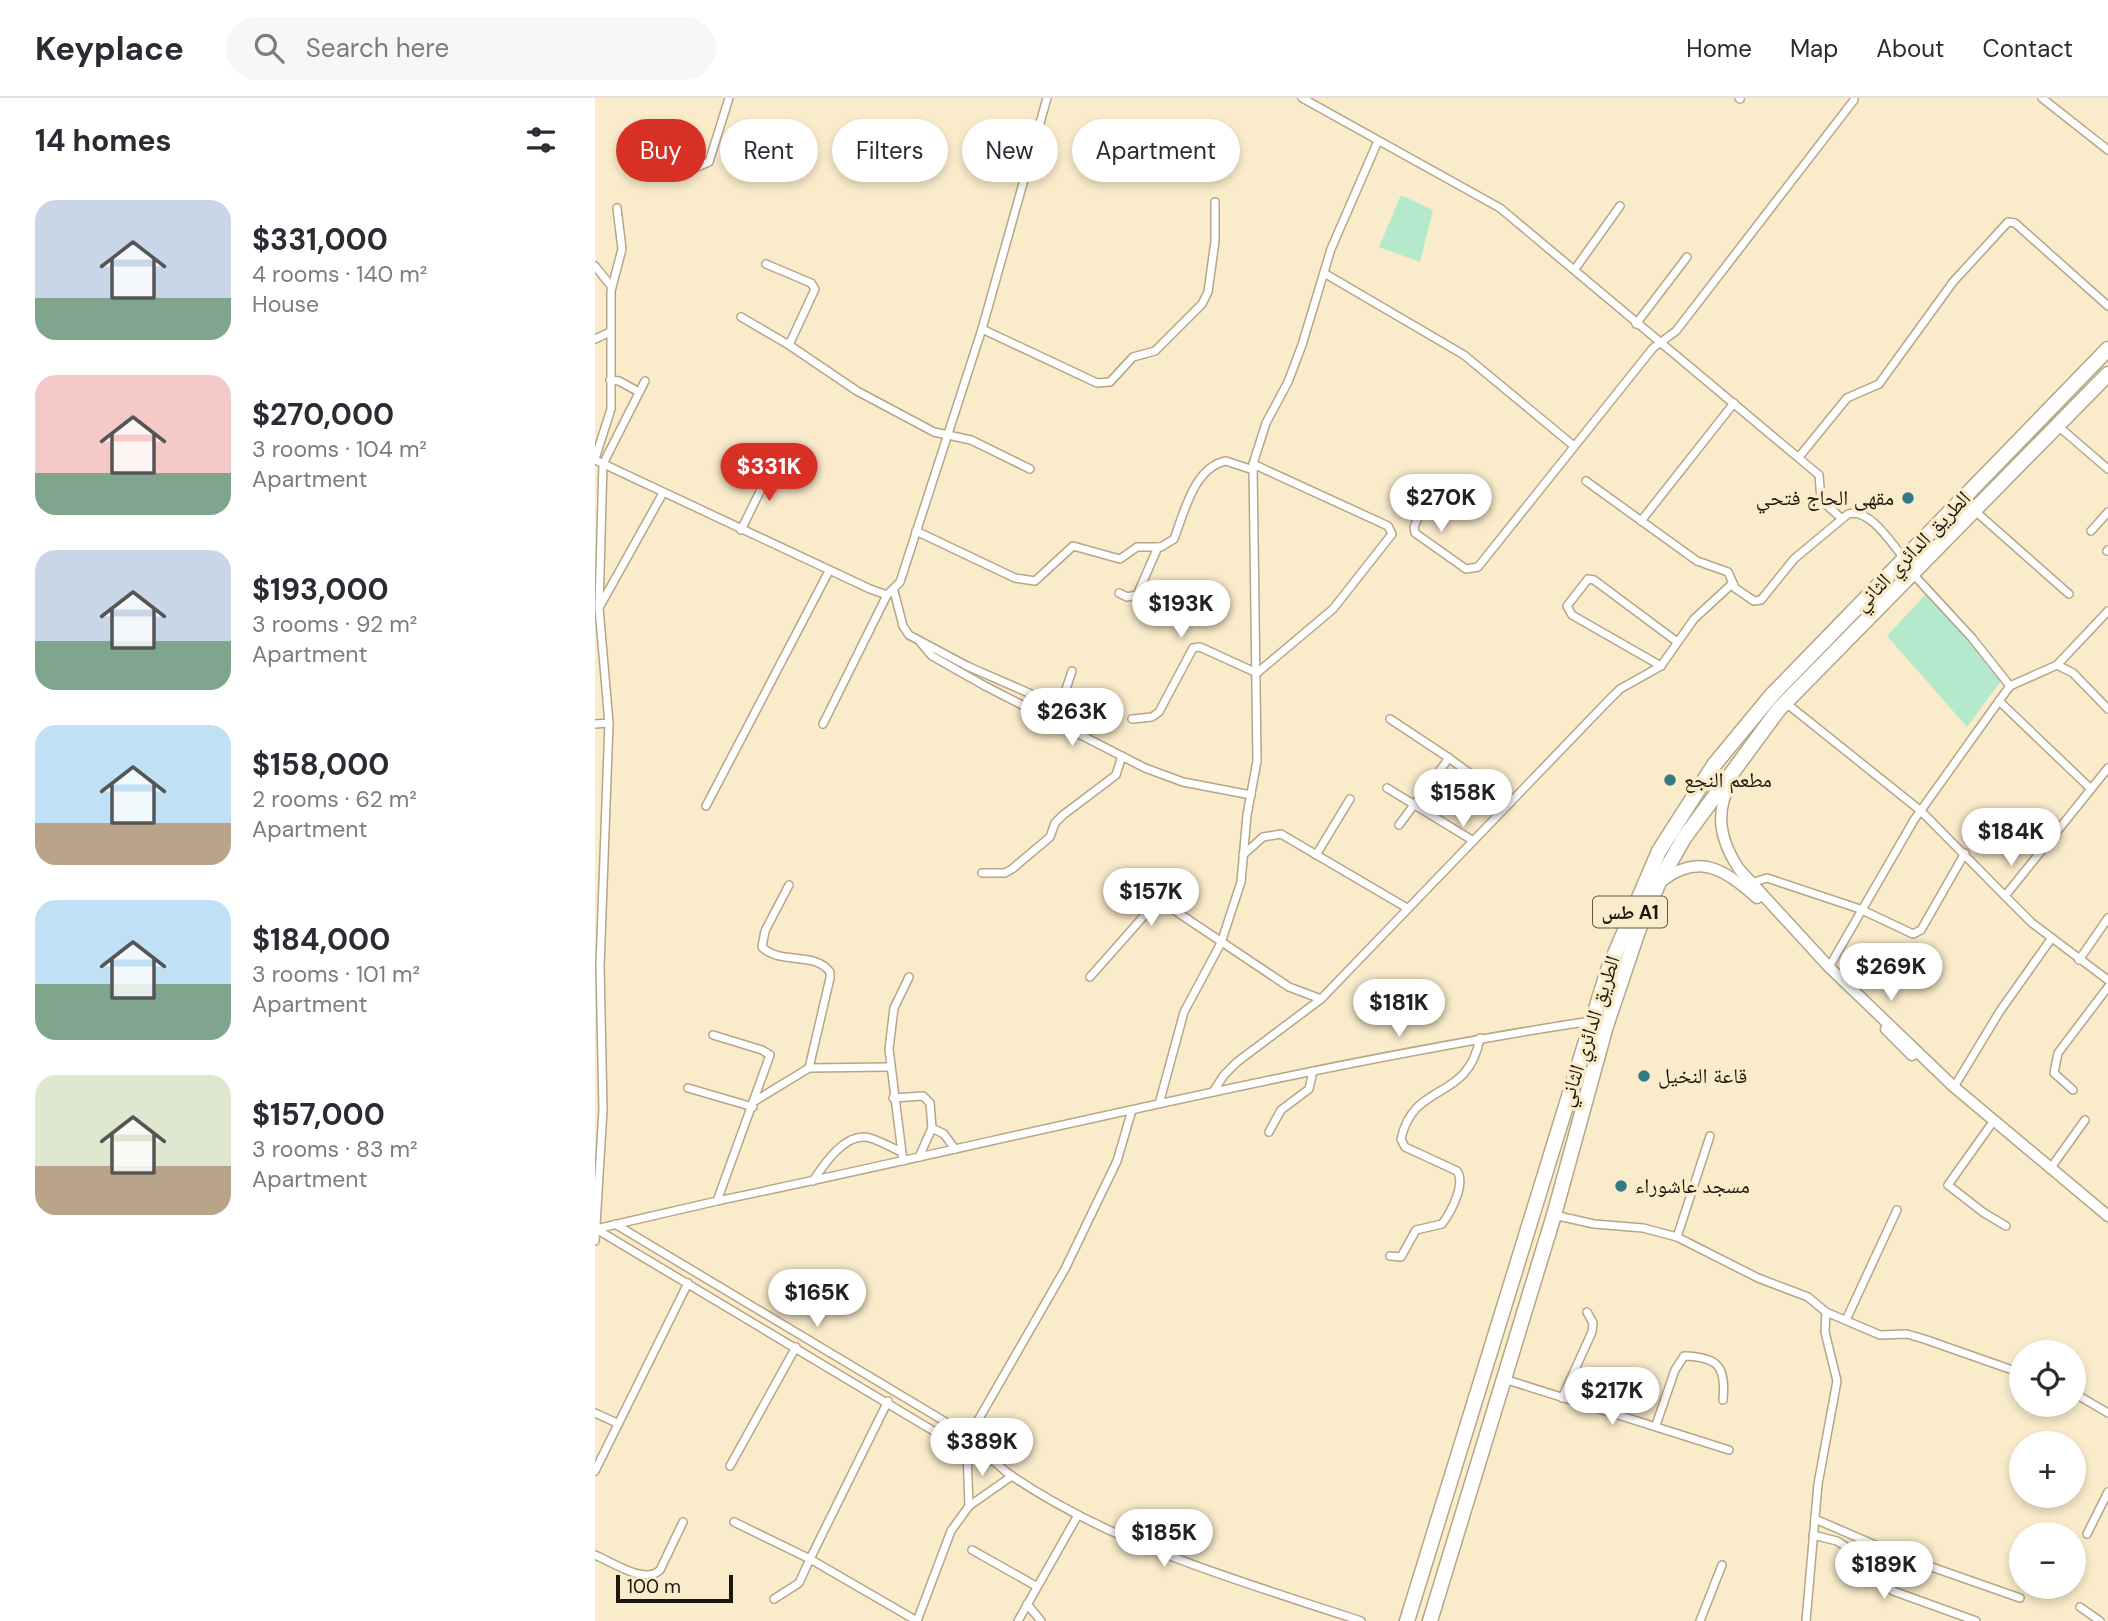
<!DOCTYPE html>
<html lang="en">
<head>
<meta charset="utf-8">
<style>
	body { margin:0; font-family:"DM Sans","Noto Naskh Arabic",sans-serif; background:#f7f7f7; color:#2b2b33; height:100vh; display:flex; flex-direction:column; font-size:26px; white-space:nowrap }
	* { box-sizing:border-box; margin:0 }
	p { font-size:23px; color:#7c7c81 }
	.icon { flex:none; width:38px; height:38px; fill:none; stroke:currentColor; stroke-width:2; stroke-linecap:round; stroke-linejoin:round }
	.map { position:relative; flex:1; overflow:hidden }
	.sheet { display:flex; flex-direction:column; background:#fff; width:595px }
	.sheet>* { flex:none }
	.banner { position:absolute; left:21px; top:21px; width:665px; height:63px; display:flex; gap:14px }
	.fabs { position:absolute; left:1414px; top:1242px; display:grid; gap:14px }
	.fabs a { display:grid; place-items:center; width:77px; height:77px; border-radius:50%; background:#fff; box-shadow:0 4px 10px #0003; font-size:35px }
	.scale { position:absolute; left:21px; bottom:18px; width:117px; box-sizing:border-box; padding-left:7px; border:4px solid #1c170c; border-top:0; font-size:19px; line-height:24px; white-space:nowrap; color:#1c170c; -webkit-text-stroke:5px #faebcb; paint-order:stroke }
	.price { position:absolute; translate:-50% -60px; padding:0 16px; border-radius:24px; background:#fff; color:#222; font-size:23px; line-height:46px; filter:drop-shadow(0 2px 4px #0008) }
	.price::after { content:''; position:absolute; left:50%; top:42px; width:21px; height:16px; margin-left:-10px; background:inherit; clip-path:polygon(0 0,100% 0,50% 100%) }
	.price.active { background:#d93025; color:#fff }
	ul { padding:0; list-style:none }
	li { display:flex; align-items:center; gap:21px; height:175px; padding:0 35px }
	li span { display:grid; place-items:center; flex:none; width:196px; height:140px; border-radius:21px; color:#555 }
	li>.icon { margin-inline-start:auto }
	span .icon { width:84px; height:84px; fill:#fffc; stroke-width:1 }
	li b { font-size:30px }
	h2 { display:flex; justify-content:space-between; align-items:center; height:84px; padding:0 35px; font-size:30px }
	.chip { padding:0 24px; border-radius:32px; background:#fff; box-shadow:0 4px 10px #0003; font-size:24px; line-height:63px }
	.chip.active { background:#d93025; color:#fff }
	header { display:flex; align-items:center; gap:42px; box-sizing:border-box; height:98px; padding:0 35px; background:#fff; border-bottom:2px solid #e1e1e2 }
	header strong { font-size:33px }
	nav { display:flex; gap:38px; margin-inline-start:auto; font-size:24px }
	.search { width:490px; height:63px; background:#f7f7f7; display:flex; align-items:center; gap:18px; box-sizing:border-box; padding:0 24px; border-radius:38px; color:#7c7c81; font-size:26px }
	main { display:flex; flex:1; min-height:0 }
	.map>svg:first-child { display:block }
	.green { fill:#b4e9cb }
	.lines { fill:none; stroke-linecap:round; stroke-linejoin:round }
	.street-casing { stroke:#b5a688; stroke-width:10 }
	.secondary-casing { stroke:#b5a688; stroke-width:13 }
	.highway-casing { stroke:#b5a688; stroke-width:17 }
	.street { stroke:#fff; stroke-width:7 }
	.secondary { stroke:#fff; stroke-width:10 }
	.highway { stroke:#fff; stroke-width:14 }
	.poi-dot { fill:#327a84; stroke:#faebcb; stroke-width:2.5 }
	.labels { text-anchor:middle; stroke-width:7; stroke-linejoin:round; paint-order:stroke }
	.shield { fill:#faebcb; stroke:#5f5745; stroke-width:2 }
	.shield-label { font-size:19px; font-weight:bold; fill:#1c170c }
	.poi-label { font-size:21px; fill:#1c170c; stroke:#faebcb; text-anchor:start }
	.street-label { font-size:21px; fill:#1c170c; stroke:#faebcb }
</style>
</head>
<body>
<header>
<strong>Keyplace</strong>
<div class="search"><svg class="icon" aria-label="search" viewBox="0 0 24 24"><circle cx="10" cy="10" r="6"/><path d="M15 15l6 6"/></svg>Search here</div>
<nav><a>Home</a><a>Map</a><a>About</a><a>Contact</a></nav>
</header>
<main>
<section class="sheet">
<h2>14 homes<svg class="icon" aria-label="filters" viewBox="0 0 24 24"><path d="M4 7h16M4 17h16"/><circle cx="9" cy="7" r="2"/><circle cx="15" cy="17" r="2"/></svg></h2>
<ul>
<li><span style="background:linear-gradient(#c9d6e8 70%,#7fa58c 0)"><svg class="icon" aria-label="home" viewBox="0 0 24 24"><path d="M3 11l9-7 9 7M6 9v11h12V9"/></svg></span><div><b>$331,000</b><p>4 rooms · 140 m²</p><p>House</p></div></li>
<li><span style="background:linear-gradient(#f6c9c9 70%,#7fa58c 0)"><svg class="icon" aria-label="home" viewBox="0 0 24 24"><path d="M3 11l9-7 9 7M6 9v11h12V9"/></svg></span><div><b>$270,000</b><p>3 rooms · 104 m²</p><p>Apartment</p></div></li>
<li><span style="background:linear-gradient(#c9d6e8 65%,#7fa58c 0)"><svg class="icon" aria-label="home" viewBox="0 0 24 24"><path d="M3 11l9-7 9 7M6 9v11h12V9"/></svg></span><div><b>$193,000</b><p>3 rooms · 92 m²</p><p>Apartment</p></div></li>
<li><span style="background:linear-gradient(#bfe0f5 70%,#b9a48a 0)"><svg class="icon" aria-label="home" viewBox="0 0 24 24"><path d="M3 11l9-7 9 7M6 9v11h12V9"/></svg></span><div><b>$158,000</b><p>2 rooms · 62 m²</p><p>Apartment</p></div></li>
<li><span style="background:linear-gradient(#bfe0f5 60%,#7fa58c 0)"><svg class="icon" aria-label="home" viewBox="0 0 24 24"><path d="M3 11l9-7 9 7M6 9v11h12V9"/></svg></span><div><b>$184,000</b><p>3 rooms · 101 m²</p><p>Apartment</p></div></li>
<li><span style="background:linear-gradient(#dfe7d0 65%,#b9a48a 0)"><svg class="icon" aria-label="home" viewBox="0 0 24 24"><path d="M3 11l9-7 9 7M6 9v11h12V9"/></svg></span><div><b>$157,000</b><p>3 rooms · 83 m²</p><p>Apartment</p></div></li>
</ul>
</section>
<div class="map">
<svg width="1513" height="1523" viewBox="0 0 1513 1523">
	<rect width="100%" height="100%" fill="#faebcb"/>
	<!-- green -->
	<g class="green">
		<polygon points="806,97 838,112 825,164 784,149"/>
		<polygon points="1332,495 1406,578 1406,583 1372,629 1292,538"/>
	</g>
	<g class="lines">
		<!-- street casing -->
		<g class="street-casing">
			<g id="street">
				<polyline points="707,0 905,110 1224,377 1226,402 1246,420"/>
				<polyline points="1144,0 1145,1"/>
				<polyline points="1447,0 1513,52"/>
				<polyline points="35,52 100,70 114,64 134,0"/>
				<polyline points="171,166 216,185 220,191 194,247"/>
				<polyline points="0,168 16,188"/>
				<polyline points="980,171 1025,108"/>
				<polyline points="729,175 869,257 979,348"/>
				<polyline points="146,219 194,247 262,293 339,334 376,342 435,371"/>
				<polyline points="1041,226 1092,159"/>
				<polyline points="387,231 502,285 515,284 538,259 560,253 607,206 613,194 620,143 620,104"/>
				<polyline points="0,241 15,234"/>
				<polyline points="15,282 24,283 44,294"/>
				<polyline points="1463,328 1513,371"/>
				<polyline points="1204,359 1252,300 1284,286 1358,184 1413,124 1420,125 1513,208"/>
				<polyline points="0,361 16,311 16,193 27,151 22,110"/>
				<polyline points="0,362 275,491 292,497 305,484 387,231 452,0"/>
				<path d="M991,383L1102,463L1133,474L1140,490L1159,503L1166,502L1199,461L1253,416C1275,410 1296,445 1309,460"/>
				<polyline points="831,401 819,429 820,435 871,471 883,469 1058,250 1081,233 1259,2"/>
				<polyline points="1380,413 1474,496"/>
				<polyline points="1046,423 1139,305"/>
				<polyline points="146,432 178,367"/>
				<path d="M321,433L420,480L440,483L478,448L525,461L542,449H566L579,441C589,415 599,369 631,363L658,372"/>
				<polyline points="1496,433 1513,414"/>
				<polyline points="1512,453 1513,452"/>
				<polyline points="1318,476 1377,540 1415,588"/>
				<polyline points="299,493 308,528 314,537 372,568 459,606 468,600 477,573"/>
				<polyline points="524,495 532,499 542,497 563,449"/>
				<polyline points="5,508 68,395"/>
				<polyline points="326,545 337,558 390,588 550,670 588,684 656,697"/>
				<polyline points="1462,567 1513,513"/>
				<polyline points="1066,568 977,517 972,508 993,481 999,482 1081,543"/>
				<polyline points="1404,603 1495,690"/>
				<polyline points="1191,605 1326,713 1410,798"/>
				<polyline points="537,621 557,619 564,614 598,550 605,549 662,575 738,511 797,436 793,428 658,366"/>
				<polyline points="795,621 854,660 915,705"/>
				<polyline points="0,626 14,625"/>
				<polyline points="228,626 292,497"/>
				<polyline points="1513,670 1410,798 1437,825 1513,882"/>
				<polyline points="792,690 877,742"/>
				<polyline points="111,708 234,473"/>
				<polyline points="804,727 854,660"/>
				<polyline points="648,757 668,739 686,736 812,810"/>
				<polyline points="721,757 755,701"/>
				<polyline points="387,775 410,775 417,771 455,739 460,725 468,717 521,677 527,658"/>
				<polyline points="1156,785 1172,780 1265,811 1318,836 1326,832 1370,755"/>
				<polyline points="1484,862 1513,820"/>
				<polyline points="1234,869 1319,722 1404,603 1415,588 1462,567 1478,575 1513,611"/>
				<polyline points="495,879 556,810 573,808 694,889 726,901"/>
				<polyline points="214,970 294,969"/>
				<polyline points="1359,989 1405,913 1456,841"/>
				<polyline points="93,990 158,1009"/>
				<polyline points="1478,992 1459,975 1463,955 1513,889"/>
				<polyline points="618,994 629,977 642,964 726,901 1011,605 1025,591 1066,568 1099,521 1138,485"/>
				<polyline points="298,1000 328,998 335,1005 337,1030 324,1059"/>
				<path d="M160,1003L214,970L235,880V874C220,853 184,867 167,849L170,833L194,787"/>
				<polyline points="564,1006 589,914 626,845 646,784 652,717 662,663 658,366 671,325 693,284 707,247 736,151 783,43"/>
				<polyline points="1395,1028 1353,1087 1389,1115 1411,1128"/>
				<polyline points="337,1030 349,1036 360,1051"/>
				<polyline points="674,1034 686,1012 714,991 718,973"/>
				<polyline points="308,1063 294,951 299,910 314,879"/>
				<polyline points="1455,1071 1490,1022"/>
				<path d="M218,1083C229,1066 251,1033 275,1040C285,1043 296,1049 306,1054"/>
				<path d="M122,1103C413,1042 702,968 996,923"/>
				<polyline points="959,1117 999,1126 1048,1130 1082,1139 1163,1180 1213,1199 1231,1214 1285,1237 1312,1236 1329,1241 1426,1275"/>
				<path d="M20,1126L374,1338C389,1351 400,1367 417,1378C522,1449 646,1483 766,1523"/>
				<polyline points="1,1131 372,1353 396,1363"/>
				<polyline points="1,1131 122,1103 175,957 167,952 118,937"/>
				<polyline points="1082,1139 1115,1038"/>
				<polyline points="0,1143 8,1012 5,868 14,625 4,510 8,366 50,283"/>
				<path d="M795,1158L806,1159L821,1132L847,1126C856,1114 871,1086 862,1073L810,1049L806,1041C819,982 873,1005 885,940"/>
				<polyline points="1251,1222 1302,1112"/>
				<polyline points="909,1281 1134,1352"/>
				<polyline points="1479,1295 1513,1315"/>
				<polyline points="967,1300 997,1234 998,1225 992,1214"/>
				<polyline points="0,1315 22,1325"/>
				<path d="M1061,1327L1080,1272L1089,1258C1124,1259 1131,1269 1128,1302"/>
				<polyline points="374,1338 470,1171 522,1063 537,1012"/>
				<polyline points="372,1353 374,1408"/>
				<polyline points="135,1368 201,1249"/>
				<polyline points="0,1373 93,1185"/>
				<polyline points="1220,1421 1308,1459 1425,1500"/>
				<polyline points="139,1424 215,1461 293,1303"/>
				<polyline points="1492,1436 1513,1394"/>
				<polyline points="1218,1437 1242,1443 1265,1458 1285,1476 1298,1493 1381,1523"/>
				<polyline points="377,1452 441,1488"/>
				<path d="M0,1457C17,1464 50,1487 65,1472L88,1424"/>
				<polyline points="179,1501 204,1485 215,1461 322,1523"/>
				<polyline points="432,1506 446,1523"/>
				<polyline points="1485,1509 1505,1523"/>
				<polyline points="322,1523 356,1433 374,1408 417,1378"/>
				<polyline points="423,1523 483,1417"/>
				<polyline points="1105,1523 1127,1467"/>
				<polyline points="1211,1523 1223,1386 1242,1283 1230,1234 1231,1214"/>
			</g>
		</g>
		<!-- secondary casing -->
		<g class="secondary-casing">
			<g id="secondary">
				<path d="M1136,683C1120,715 1124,741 1144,771L1234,869L1359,989L1513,1118"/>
				<path d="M1067,783C1105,754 1130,772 1162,800"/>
				<polyline points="1291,931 1317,957"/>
			</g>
		</g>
		<!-- highway casing -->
		<g class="highway-casing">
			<g id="highway">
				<polyline points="812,1523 1013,872 1064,753 1119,667 1176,598 1513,251"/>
				<polyline points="835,1523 959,1117 1011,928 1043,833 1064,784 1089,740 1184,611 1513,276"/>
			</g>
		</g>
		<!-- street -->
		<use href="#street" class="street"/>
		<!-- secondary -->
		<use href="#secondary" class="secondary"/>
		<!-- highway -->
		<use href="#highway" class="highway"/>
	</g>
	<!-- markers -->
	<g class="poi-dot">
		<circle cx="1313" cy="400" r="7"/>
		<circle cx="1075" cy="682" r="7"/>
		<circle cx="1049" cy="978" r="7"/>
		<circle cx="1026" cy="1088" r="7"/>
	</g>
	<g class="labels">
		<!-- shield labels -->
		<rect class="shield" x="998" y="798.5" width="74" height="31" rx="5"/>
		<g class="shield-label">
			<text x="1035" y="821">طس A1</text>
		</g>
		<!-- poi labels -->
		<g class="poi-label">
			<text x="1299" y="407" text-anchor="end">مقهى الحاج فتحي</text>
			<text x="1089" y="689">مطعم النجع</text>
			<text x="1063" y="985">قاعة النخيل</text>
			<text x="1040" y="1095">مسجد عاشوراء</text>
		</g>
		<!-- street labels -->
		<g class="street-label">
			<text transform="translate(1317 453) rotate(-46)" y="7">الطريق الدائري الثاني</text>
			<text transform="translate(994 933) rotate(-72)" y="7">الطريق الدائري الثاني</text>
		</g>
	</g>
</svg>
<div class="fabs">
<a><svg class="icon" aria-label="locate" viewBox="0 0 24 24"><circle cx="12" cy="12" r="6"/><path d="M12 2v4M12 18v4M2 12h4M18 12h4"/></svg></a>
<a>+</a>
<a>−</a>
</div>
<div class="scale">100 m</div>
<b class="price active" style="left:174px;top:405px">$331K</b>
<b class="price" style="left:846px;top:436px">$270K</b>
<b class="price" style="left:586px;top:542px">$193K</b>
<b class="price" style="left:477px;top:650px">$263K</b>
<b class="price" style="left:868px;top:731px">$158K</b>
<b class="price" style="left:1416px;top:770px">$184K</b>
<b class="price" style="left:556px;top:830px">$157K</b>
<b class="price" style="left:1296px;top:905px">$269K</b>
<b class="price" style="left:804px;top:941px">$181K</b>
<b class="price" style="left:222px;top:1231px">$165K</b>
<b class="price" style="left:1017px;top:1329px">$217K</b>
<b class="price" style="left:387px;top:1380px">$389K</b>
<b class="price" style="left:569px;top:1471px">$185K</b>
<b class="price" style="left:1289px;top:1503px">$189K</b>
<div class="banner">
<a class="chip active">Buy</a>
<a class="chip">Rent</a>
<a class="chip">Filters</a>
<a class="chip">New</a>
<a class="chip">Apartment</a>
</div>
</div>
</main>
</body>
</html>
